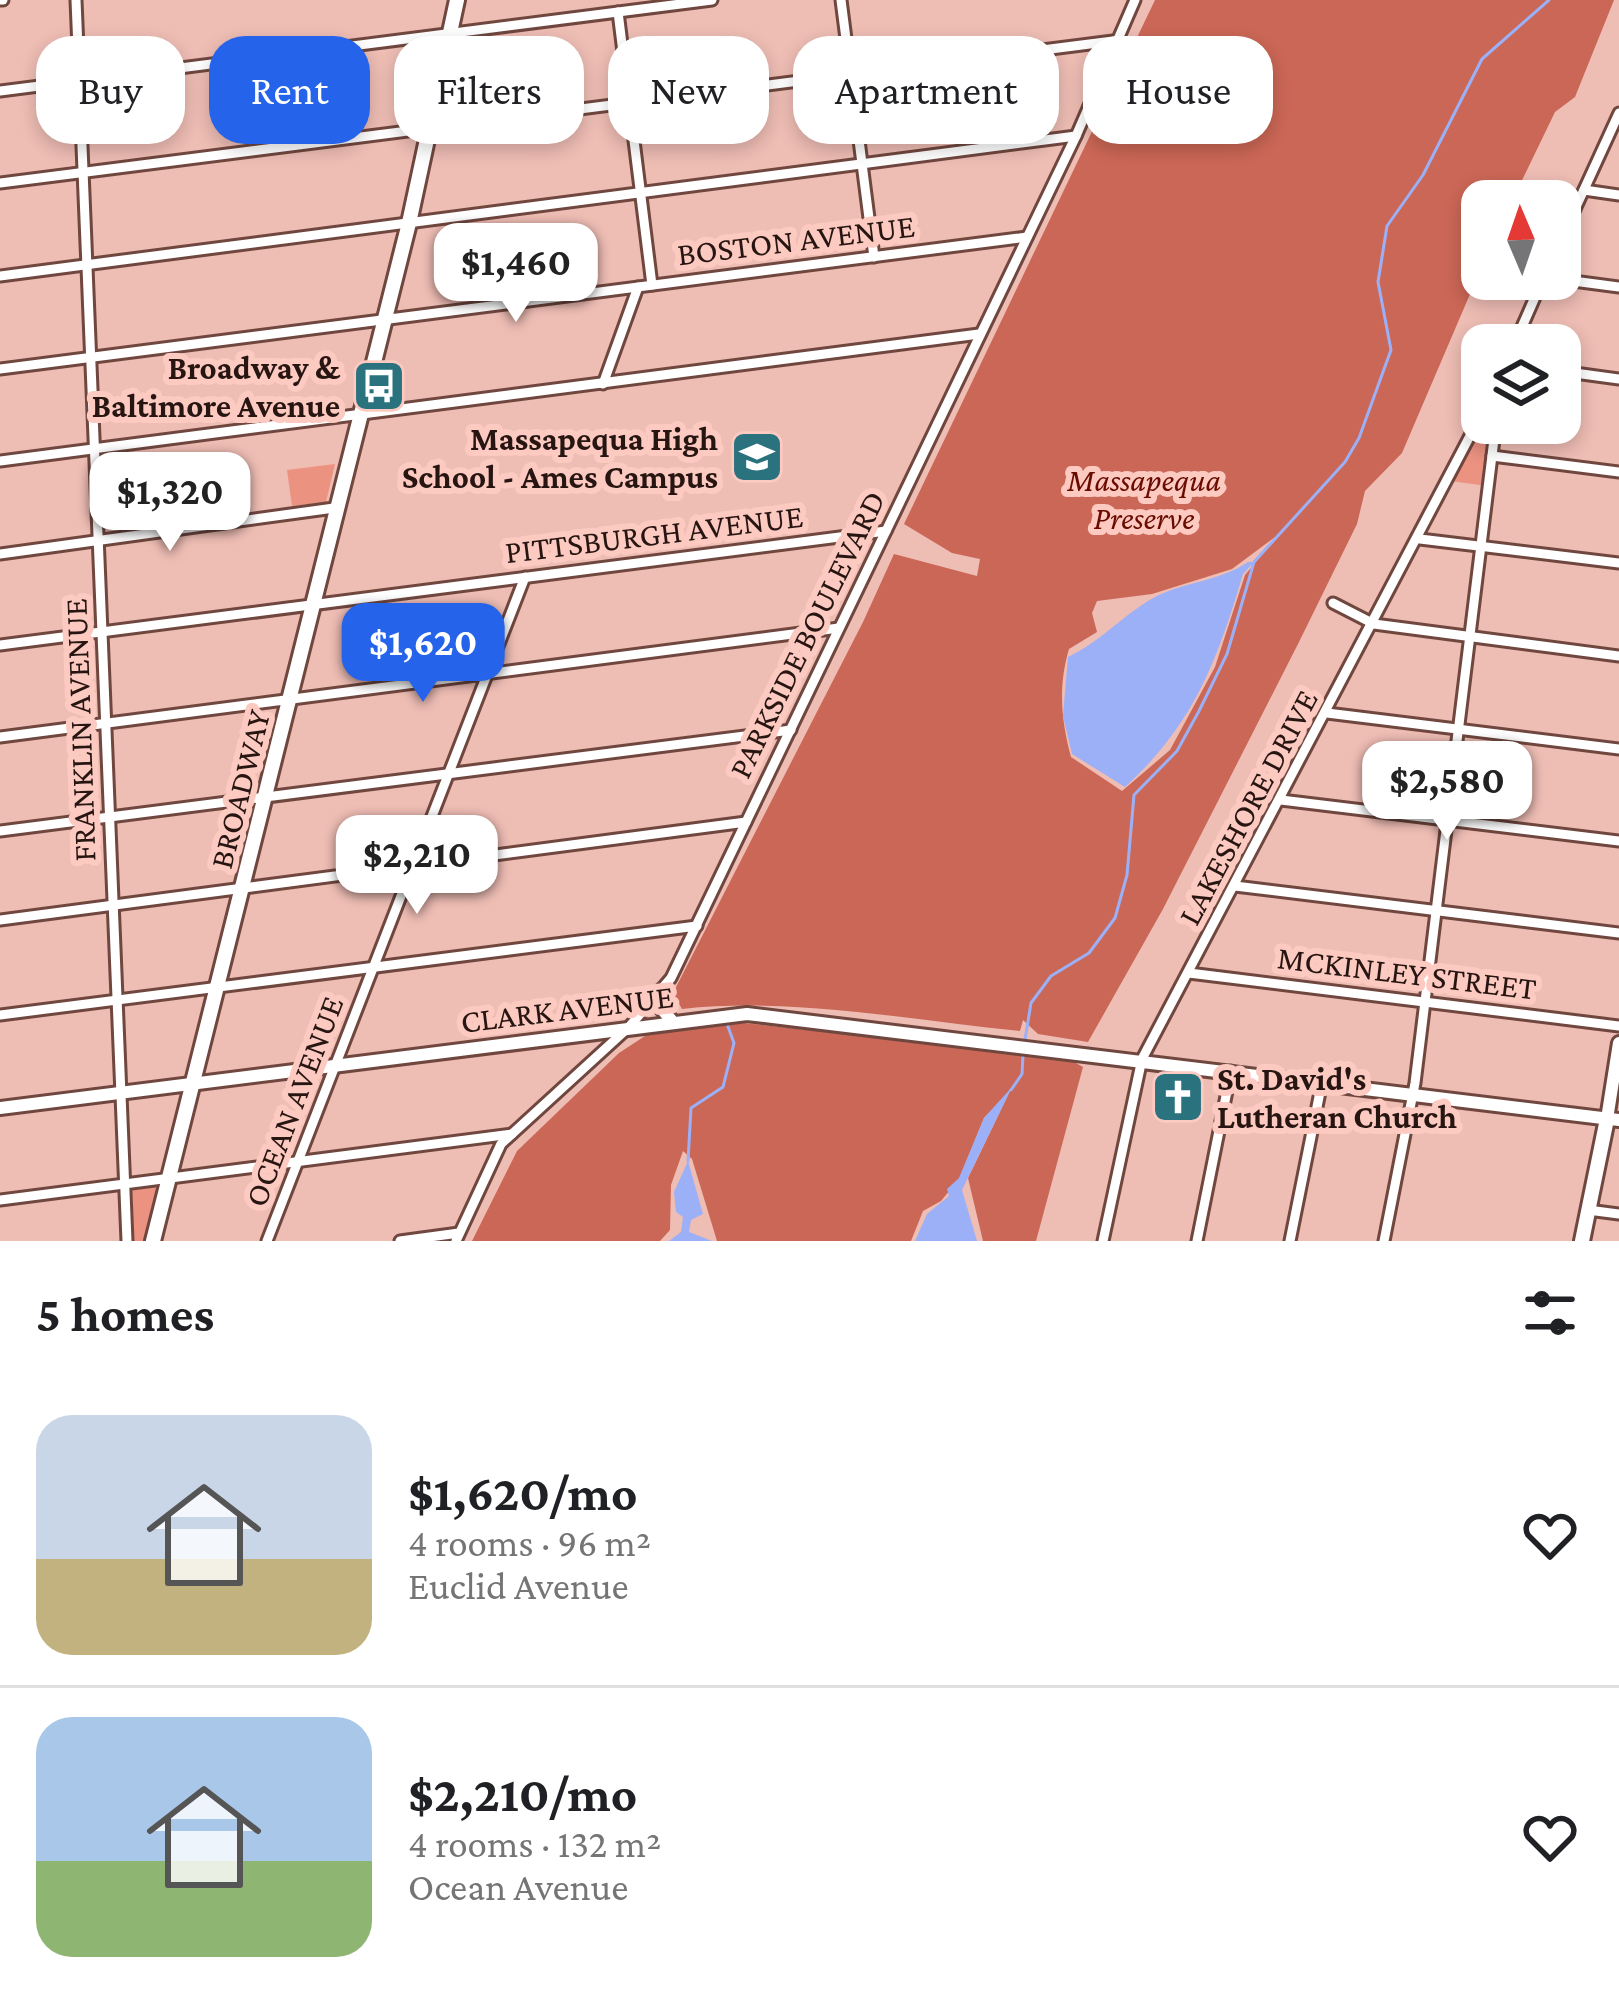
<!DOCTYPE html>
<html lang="en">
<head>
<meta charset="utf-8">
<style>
	body { margin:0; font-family:"Crimson Pro",serif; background:#f2f2f2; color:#202124; height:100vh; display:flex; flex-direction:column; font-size:45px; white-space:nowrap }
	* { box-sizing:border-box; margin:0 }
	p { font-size:39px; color:#757577 }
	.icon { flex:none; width:66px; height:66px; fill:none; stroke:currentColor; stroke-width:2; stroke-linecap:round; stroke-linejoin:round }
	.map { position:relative; height:1241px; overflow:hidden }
	.side { display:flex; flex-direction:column; background:#fff; flex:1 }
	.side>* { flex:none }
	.hud { position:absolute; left:36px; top:36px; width:1548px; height:108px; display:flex; gap:24px }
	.needle { width:78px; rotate:358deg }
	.buttons { position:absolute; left:1461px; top:180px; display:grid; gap:24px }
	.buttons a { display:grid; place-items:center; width:120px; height:120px; border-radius:24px; background:#fff; box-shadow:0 6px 18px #0003; font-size:60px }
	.price { position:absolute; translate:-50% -102px; padding:0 27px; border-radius:24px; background:#fff; color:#222; font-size:39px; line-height:78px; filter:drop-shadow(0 3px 6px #0008) }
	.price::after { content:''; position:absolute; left:50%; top:72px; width:36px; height:27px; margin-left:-18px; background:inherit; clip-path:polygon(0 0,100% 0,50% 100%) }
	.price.active { background:#2563eb; color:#fff }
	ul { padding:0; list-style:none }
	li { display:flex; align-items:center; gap:36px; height:300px; padding:0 36px }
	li+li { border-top:3px solid #e0e0e0 }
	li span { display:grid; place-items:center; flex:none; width:336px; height:240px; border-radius:36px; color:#555 }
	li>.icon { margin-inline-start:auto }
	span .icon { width:144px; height:144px; fill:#fffc; stroke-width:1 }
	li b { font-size:51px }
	h2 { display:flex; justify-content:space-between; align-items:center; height:144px; padding:0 36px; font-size:51px }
	.tag { padding:0 42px; border-radius:36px; background:#fff; box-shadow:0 6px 18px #0003; font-size:42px; line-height:108px }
	.tag.active { background:#2563eb; color:#fff }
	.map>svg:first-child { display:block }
	.green { fill:#ec9281 }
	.forest { fill:#cb6756; fill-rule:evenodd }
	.water { fill:#9bb0f7 }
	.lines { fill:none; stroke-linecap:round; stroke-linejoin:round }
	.stream { stroke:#9bb0f7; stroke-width:3 }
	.minor-casing { stroke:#70473f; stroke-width:15 }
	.tertiary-casing { stroke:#70473f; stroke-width:18 }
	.secondary-casing { stroke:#70473f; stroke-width:20 }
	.minor { stroke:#fff; stroke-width:9 }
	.tertiary { stroke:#fff; stroke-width:12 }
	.secondary { stroke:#fff; stroke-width:14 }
	.labels { text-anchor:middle; stroke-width:12; stroke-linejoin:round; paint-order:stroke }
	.street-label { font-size:33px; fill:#271512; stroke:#fccac0 }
	.poi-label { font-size:33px; font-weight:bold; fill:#271512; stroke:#fccac0; text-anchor:end }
	.park-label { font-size:33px; font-style:italic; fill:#6a0b01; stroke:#fccac0 }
</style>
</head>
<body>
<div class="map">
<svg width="1619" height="1241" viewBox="0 0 1619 1241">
	<rect width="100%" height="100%" fill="#eebdb4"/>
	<!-- green -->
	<g class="green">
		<polygon points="1482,413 1482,423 1497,423 1488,486 1450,481"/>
		<polygon points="335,464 326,502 292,506 287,470"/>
		<polygon points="158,1185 144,1241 133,1241 132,1188"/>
	</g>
	<!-- forest -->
	<g class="forest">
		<path d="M1155,0H1614L1575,97L1555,112L1512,201H1482V266L1402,453L1365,491L1357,524L1298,644L1163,909L1088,1042L1038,1034L1023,1020L1020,1031C909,1020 794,997 682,1009L673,993L863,622L894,554L977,576L980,559L952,553L904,524ZM1279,534L1245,575L1215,667L1170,750L1122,791L1071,757C1061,720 1058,686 1069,649L1097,632L1092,613L1097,601L1152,594L1232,569Z"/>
		<polygon points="744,1023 1067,1058 1083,1067 1036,1241 983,1241 968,1178 1010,1091 984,1118 959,1179 941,1201 923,1211 911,1241 717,1241 692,1159 683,1151 671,1185 670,1230 660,1241 472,1241 517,1151 619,1053 648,1034"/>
	</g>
	<!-- water -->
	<g class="water">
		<path d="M1248,562H1254L1243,574C1217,661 1194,724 1125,787L1072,754L1063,716L1068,657C1101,641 1119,619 1148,601C1178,582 1217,583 1248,562Z"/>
		<polygon points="1012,1087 962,1190 977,1241 915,1241 927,1214 949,1196 947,1189 959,1178 984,1118"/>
		<polygon points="688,1161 703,1214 691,1220 689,1232 712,1241 669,1241 681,1232 683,1217 676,1212 674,1192"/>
	</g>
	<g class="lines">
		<!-- stream -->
		<g class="stream">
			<polyline points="1024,1046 1031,1003 1051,976 1089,953 1115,918 1127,875 1134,795 1177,751 1199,711 1227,654 1254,562 1345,462 1359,438 1391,350 1378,282 1387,226 1423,175 1482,59 1549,0"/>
			<polyline points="1011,1090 1022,1074 1023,1055"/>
			<polyline points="688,1161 691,1108 723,1087 734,1043 727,1024"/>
		</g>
		<!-- minor casing -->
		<g class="minor-casing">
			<g id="minor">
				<polyline points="0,0 3,0"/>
				<polyline points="76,0 127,1241"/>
				<polyline points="841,0 874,257"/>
				<polyline points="618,12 652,285"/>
				<polyline points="0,91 712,0"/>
				<polyline points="0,183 1121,40"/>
				<polyline points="1584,190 1619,195"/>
				<polyline points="1560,242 1619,113"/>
				<polyline points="0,276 1076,136"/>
				<polyline points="1558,279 1619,287"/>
				<polyline points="1514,345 1543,279"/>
				<polyline points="0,369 1027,237"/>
				<polyline points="1560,371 1619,379"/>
				<polyline points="603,384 638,287"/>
				<polyline points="1492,456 1619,472"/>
				<polyline points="0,461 979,334"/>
				<polyline points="1420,539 1619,563"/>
				<polyline points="0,554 334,508"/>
				<polyline points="1333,603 1374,624 1619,656"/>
				<polyline points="0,645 886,531"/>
				<polyline points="1327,713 1619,749"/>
				<polyline points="0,737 839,628"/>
				<polyline points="1281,800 1619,841"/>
				<polyline points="0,831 791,730"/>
				<polyline points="1235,886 1619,933"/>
				<polyline points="0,920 746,822"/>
				<polyline points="1189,973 1619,1026"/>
				<polyline points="0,1015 697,926"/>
				<polyline points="0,1200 512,1134"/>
				<polyline points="1588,1210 1619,1214"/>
				<polyline points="267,1241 525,577"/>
				<polyline points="400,1241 459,1233"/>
				<polyline points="456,1241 501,1144 629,1027 671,978 1076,136 1135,0"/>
				<polyline points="1103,1241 1142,1059 1482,413"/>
				<polyline points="1197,1241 1231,1071"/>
				<polyline points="1290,1241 1322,1082"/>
				<polyline points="1384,1241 1415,1083 1496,423"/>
			</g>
		</g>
		<!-- tertiary casing -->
		<g class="tertiary-casing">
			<g id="tertiary">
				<polyline points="662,990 662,1009 672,1021"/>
				<polyline points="0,1108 747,1014 1619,1120"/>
				<polyline points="1607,1119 1619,1043"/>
			</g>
		</g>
		<!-- secondary casing -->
		<g class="secondary-casing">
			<g id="secondary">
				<polyline points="153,1241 409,223 457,0"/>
				<polyline points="1582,1241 1607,1119"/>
			</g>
		</g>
		<!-- minor -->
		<use href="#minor" class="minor"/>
		<!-- tertiary -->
		<use href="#tertiary" class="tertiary"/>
		<!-- secondary -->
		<use href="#secondary" class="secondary"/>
	</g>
	<!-- icons -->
	<defs>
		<g id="bus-square" transform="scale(2.7)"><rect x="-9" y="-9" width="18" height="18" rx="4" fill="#2b727f" stroke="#fccac0"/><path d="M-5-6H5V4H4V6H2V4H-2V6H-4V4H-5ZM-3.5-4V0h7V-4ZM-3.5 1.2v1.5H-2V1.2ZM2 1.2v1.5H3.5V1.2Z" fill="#fff"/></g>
		<g id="school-square" transform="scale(2.7)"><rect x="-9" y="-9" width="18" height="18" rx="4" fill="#2b727f" stroke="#fccac0"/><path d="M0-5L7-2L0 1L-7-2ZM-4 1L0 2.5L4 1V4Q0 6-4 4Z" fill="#fff"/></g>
		<g id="church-square" transform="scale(2.7)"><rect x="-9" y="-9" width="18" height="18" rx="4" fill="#2b727f" stroke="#fccac0"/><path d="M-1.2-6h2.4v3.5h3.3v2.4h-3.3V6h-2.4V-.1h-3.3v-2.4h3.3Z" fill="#fff"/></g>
	</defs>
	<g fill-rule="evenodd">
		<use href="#bus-square" x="379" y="386"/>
		<use href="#school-square" x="757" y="457"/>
		<use href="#church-square" x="1178" y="1097"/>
	</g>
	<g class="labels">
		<!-- street labels -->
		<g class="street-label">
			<text transform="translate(796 239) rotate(-7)" y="12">BOSTON AVENUE</text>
			<text transform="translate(654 533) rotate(-7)" y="12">PITTSBURGH AVENUE</text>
			<text transform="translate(806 634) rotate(-64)" y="12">PARKSIDE BOULEVARD</text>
			<text transform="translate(79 730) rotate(-92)" y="12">FRANKLIN AVENUE</text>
			<text transform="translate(239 789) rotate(-76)" y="12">BROADWAY</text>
			<text transform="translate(1247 807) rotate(-62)" y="12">LAKESHORE DRIVE</text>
			<text transform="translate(1407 972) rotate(7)" y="12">MCKINLEY STREET</text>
			<text transform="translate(567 1008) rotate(-7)" y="12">CLARK AVENUE</text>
			<text transform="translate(293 1101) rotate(-69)" y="12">OCEAN AVENUE</text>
		</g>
		<!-- poi labels -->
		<g class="poi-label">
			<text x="340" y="379">Broadway &amp;<tspan x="340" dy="38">Baltimore Avenue</tspan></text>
			<text x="718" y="450">Massapequa High<tspan x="718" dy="38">School - Ames Campus</tspan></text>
			<text x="1217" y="1090" text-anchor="start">St. David's<tspan x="1217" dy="38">Lutheran Church</tspan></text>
		</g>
		<!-- park labels -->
		<g class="park-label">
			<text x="1144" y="491">Massapequa<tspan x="1144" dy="38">Preserve</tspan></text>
		</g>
	</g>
</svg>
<div class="buttons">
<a><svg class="needle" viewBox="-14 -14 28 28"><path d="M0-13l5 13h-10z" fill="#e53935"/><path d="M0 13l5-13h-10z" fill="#757577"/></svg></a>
<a><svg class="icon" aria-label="layers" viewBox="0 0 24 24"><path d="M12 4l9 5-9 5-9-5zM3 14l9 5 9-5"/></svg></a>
</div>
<b class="price" style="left:516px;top:325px">$1,460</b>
<b class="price" style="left:170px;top:554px">$1,320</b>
<b class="price active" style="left:423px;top:705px">$1,620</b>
<b class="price" style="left:1447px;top:843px">$2,580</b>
<b class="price" style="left:417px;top:917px">$2,210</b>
<div class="hud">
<a class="tag">Buy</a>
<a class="tag active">Rent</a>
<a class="tag">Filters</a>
<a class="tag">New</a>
<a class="tag">Apartment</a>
<a class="tag">House</a>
</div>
</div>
<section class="side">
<h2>5 homes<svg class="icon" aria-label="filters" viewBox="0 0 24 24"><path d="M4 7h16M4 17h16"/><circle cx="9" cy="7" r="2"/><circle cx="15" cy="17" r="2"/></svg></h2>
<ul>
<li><span style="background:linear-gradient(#c9d6e8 60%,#c2b280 0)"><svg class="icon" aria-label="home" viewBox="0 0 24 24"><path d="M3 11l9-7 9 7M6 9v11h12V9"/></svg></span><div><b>$1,620/mo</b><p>4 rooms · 96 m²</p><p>Euclid Avenue</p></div><svg class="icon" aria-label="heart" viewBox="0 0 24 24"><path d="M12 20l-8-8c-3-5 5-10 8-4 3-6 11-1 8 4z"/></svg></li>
<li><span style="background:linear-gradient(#a9c7e8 60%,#8fb573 0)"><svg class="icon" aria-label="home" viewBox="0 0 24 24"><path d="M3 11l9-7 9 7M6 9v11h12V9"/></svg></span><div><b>$2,210/mo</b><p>4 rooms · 132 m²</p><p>Ocean Avenue</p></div><svg class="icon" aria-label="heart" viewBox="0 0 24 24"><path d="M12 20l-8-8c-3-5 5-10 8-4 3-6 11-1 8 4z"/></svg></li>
</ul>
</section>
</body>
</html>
